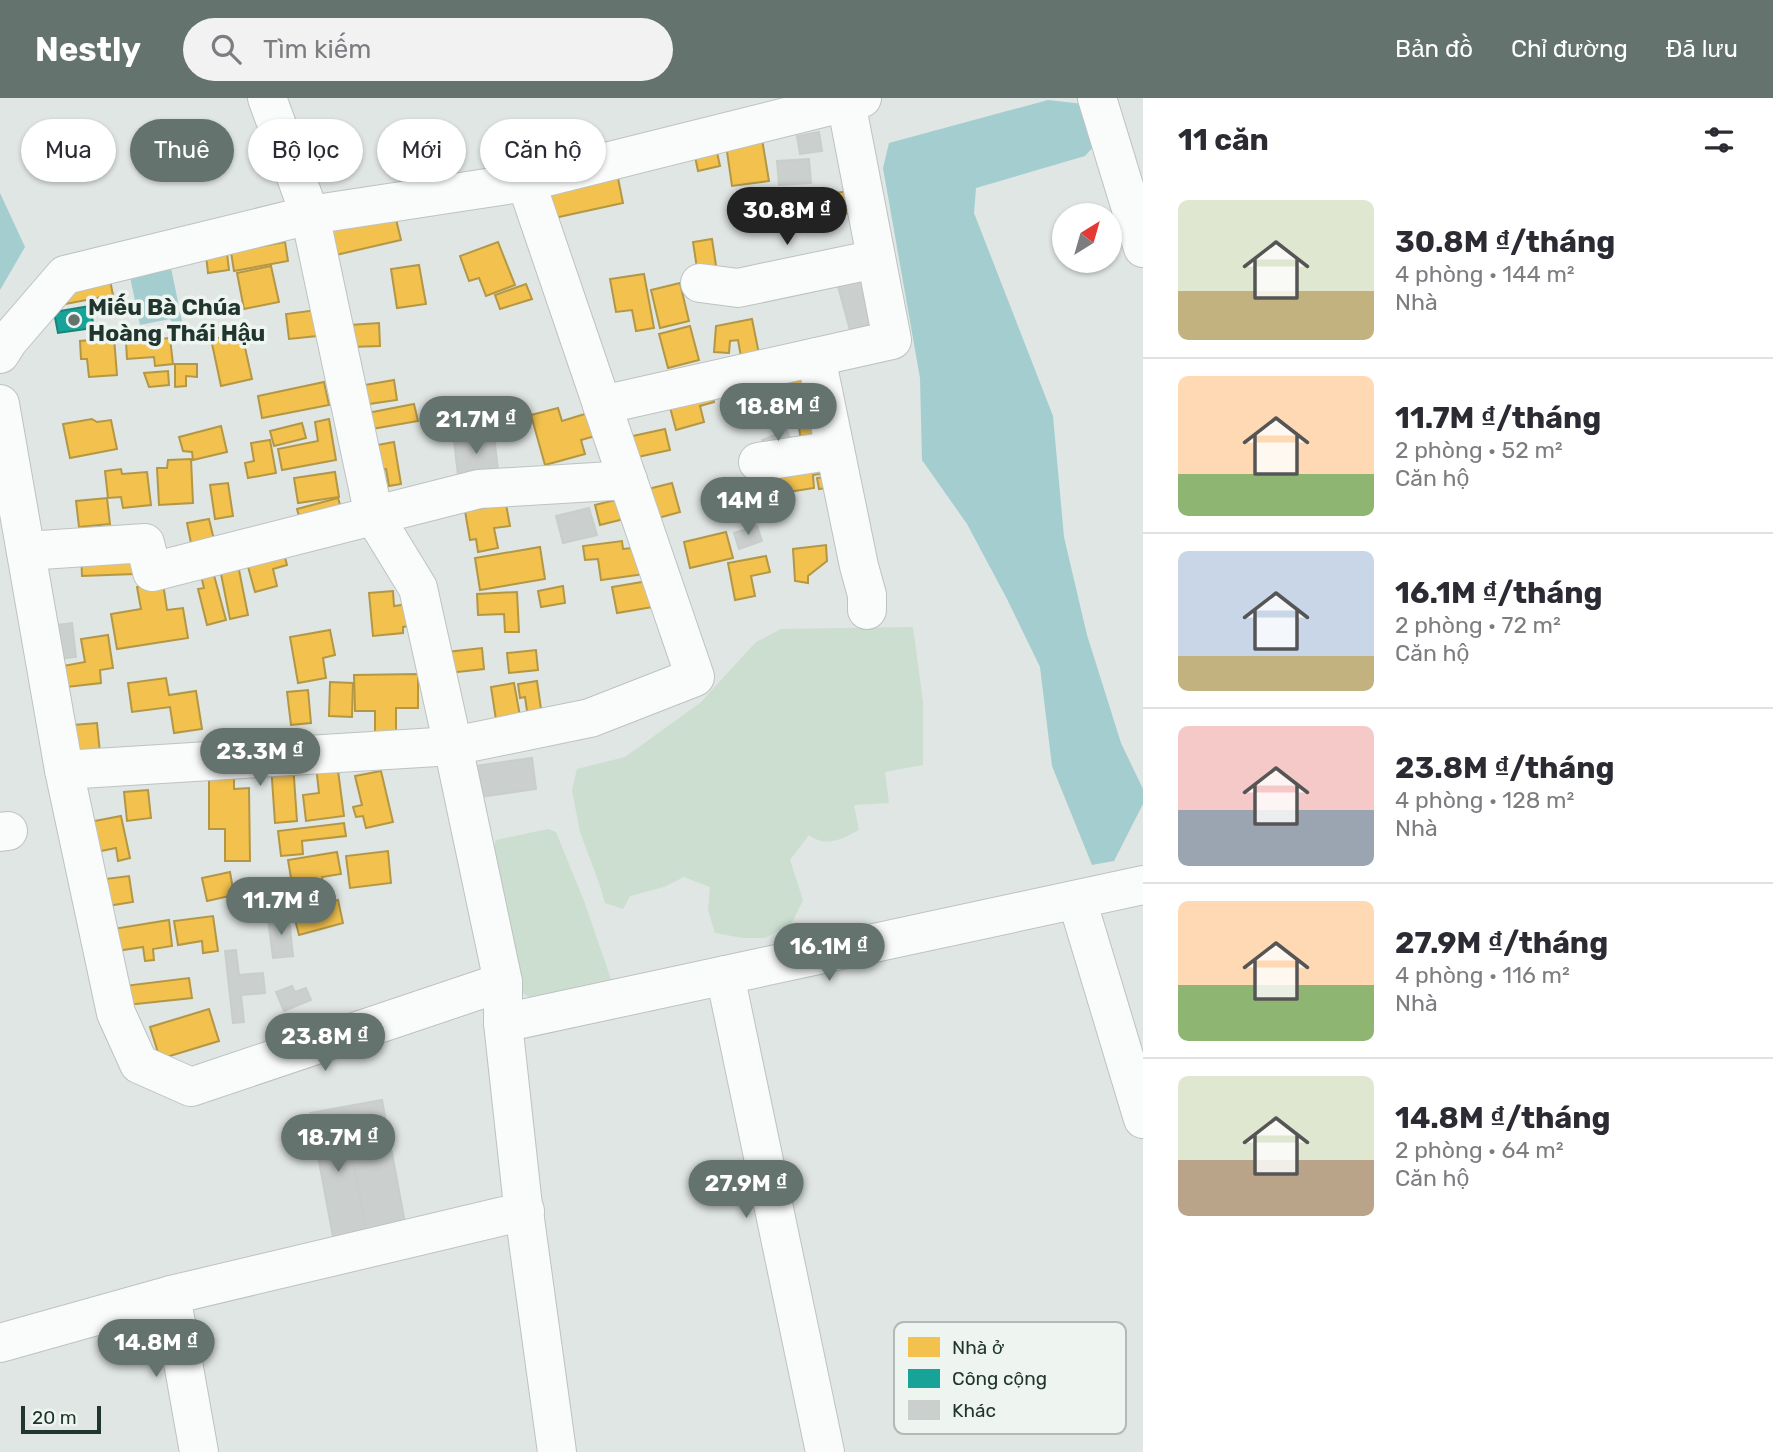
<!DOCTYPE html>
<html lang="vi">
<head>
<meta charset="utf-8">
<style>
	body { margin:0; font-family:Rubik,sans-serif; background:#f2f2f3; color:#2b2b33; height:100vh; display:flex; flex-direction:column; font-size:26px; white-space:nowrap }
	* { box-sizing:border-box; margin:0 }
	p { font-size:23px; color:#7c7c81 }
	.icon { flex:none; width:38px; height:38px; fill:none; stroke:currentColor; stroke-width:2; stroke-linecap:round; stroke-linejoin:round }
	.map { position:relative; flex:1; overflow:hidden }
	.panel { display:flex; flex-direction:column; background:#fff; width:630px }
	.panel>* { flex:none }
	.top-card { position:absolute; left:21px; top:21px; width:665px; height:63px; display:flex; gap:14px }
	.needle { width:46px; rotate:37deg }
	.buttons { position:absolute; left:1052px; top:105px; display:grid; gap:14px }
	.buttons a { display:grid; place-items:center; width:70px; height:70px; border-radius:50%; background:#fff; box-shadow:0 2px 5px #0004; font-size:35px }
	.scale { position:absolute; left:21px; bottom:18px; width:80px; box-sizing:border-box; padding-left:7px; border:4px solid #21352f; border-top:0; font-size:19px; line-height:24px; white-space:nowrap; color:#21352f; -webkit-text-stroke:5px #eef5f1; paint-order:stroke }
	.price { position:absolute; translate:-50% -60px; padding:0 16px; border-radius:24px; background:#64736e; color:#fff; font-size:23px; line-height:46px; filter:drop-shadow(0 2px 4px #0008) }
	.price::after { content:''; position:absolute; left:50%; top:42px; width:21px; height:16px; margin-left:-10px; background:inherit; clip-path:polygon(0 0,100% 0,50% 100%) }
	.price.on { background:#222; color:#fff }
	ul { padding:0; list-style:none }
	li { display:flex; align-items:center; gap:21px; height:175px; padding:0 35px }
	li+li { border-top:2px solid #e1e1e2 }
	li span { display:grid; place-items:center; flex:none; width:196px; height:140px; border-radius:10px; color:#555 }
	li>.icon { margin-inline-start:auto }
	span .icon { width:84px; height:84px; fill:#fffc; stroke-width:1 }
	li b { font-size:30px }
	h2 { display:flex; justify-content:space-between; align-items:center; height:84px; padding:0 35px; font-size:30px }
	.pill { padding:0 24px; border-radius:32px; background:#fff; box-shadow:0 2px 5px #0004; font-size:24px; line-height:63px }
	.pill.on { background:#64736e; color:#fff }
	header { display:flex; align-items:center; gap:42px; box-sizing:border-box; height:98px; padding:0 35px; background:#64736e; color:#fff }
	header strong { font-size:33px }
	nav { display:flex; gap:38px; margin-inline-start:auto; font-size:24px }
	.search { width:490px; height:63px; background:#f2f2f3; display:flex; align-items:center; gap:18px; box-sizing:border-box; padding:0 24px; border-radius:38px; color:#7c7c81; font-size:26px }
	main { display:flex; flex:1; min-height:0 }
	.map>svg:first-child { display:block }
	.green { fill:#cbdecf }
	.water { fill:#a4cdd0 }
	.homes { fill:#f2c14e; stroke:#b39745; stroke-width:2 }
	.public { fill:#17a398; stroke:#1a8278; stroke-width:2 }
	.building { fill:#cbcfcd; stroke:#c9cecc; stroke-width:2 }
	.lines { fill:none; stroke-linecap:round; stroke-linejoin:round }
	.minor-casing { stroke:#bdc3c0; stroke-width:40 }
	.minor { stroke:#fafbfb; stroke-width:38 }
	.poi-dot { fill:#64736e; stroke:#eef5f1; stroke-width:2.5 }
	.labels { text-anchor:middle; stroke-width:7; stroke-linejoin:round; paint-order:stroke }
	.poi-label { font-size:23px; font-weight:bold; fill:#21352f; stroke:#eef5f1; text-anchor:start }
	.key { fill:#eef5f1; stroke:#b0bbb7; stroke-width:2 }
	.key-label { font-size:19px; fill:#21352f }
</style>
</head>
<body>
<header>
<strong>Nestly</strong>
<div class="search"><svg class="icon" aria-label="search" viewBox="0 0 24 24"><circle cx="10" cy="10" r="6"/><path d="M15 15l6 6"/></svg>Tìm kiếm</div>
<nav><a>Bản đồ</a><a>Chỉ đường</a><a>Đã lưu</a></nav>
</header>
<main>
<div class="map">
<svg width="1143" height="1354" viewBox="0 0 1143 1354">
	<rect width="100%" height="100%" fill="#e0e6e3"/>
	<!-- green -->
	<g class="green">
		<path d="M913,529L923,604V667L885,674L889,705L854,707L859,732C842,741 826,750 809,737L790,762L803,802L792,825L765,840H743L715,835L708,812L710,789L684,779L664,789L630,798L623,811L605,805L599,785L580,734L572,692L577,671L625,659L700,605L756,544L781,531Z"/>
		<polygon points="548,731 556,734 584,803 613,887 542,909 519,892 490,762 496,742"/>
	</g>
	<!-- water -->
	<g class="water">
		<polygon points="1048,2 1083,6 1093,49 1085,58 976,90 974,115 1053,318 1064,439 1087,537 1121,645 1143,691 1143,706 1114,763 1092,767 1052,668 1040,569 1007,501 967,426 922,362 920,280 883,70 889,45"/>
		<polygon points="0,95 25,149 0,192"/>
		<polygon points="170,165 183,228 175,229 170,221 140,227 129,174"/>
	</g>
	<!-- homes -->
	<g class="homes">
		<polygon points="761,35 769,83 732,88 725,40"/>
		<polygon points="715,45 720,68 698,73 693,49"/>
		<polygon points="616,70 623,105 545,122 538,87"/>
		<polygon points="858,92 860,114 811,120 809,98"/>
		<polygon points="793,111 796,130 766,134 764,114"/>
		<polygon points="395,117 401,142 336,157 330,133"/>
		<polygon points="712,141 717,174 698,177 693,144"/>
		<polygon points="285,144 288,163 234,173 231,154"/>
		<polygon points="498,144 515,187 486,198 479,180 469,183 460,158"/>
		<polygon points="227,155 229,172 208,175 206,157"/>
		<polygon points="419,167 426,206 397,210 391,171"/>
		<polygon points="271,168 279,204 244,211 237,175"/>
		<polygon points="644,176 654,230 636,233 632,212 616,214 610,181"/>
		<polygon points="109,177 113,197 65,206 61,186"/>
		<polygon points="680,185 689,223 660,230 651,192"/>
		<polygon points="526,186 532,201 500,211 495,197"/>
		<polygon points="324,211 327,237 289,241 286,216"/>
		<polygon points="752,221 759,256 741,259 738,242 730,243 729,255 714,254 716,228"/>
		<polygon points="379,225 380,248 351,249 350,227"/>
		<polygon points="690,228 699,262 668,270 659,236"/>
		<polygon points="242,236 252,281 221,288 211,241"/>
		<polygon points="114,240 117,277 89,279 87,261 81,261 80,243"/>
		<polygon points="170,240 173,266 155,268 154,259 127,261 126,244"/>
		<polygon points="175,266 197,266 197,279 186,278 186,288 175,289"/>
		<polygon points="813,267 819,299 797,304 790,272"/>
		<polygon points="168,273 169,287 149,289 144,275"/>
		<polygon points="394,282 397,302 362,307 359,288"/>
		<polygon points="324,284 329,307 262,320 258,298"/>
		<polygon points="709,287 714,304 700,308 704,324 676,332 667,298"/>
		<polygon points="821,302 827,349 802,352 796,306"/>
		<polygon points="414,306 418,323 366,332 362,316"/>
		<polygon points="558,310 562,323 588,315 595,338 581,342 585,356 545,367 531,317"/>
		<polygon points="92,321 97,324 111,322 117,351 70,360 63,326"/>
		<polygon points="329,321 336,362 282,372 278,351 318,343 315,324"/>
		<polygon points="302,325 306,340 274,348 270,333"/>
		<polygon points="221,328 227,354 193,362 192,354 183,353 179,339"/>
		<polygon points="665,331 670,352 633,360 628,339"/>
		<polygon points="270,342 276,375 248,380 245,365 254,363 251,345"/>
		<polygon points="394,344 401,386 389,388 386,371 376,373 372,348"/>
		<polygon points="191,361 193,405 159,407 157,370 167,370 168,362"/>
		<polygon points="778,368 834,374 813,377 814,390 782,395"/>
		<polygon points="121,371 122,376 147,374 151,407 123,410 121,399 108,400 105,373"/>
		<polygon points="335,374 339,399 298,405 294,380"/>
		<polygon points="837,377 839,388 819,391 817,380"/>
		<polygon points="228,385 233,418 215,421 210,387"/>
		<polygon points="672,385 680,414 651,422 644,392"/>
		<polygon points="627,399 632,419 600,427 595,407"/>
		<polygon points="107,400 110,426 79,429 76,403"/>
		<polygon points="338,400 345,423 300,422 297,411"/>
		<polygon points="506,406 510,428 494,430 498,450 478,454 476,441 470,442 465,413"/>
		<polygon points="209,421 216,450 193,455 187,425"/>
		<polygon points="726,434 733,460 690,470 684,444"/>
		<polygon points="622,443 623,451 649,448 652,475 601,482 598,461 585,462 583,448"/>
		<polygon points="826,447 827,463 808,478 808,485 795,483 793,451"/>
		<polygon points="282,448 287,467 273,471 277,488 255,494 245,458"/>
		<polygon points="540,449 545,481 480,492 475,460"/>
		<polygon points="133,452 135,476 82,478 81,455"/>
		<polygon points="766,458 770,474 751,478 755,498 735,502 728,465"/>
		<polygon points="237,462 248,517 230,521 219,466"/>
		<polygon points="211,466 226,522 207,527 198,491 204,490 199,470"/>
		<polygon points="654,482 659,508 617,515 612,489"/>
		<polygon points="163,485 167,512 183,510 188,540 117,551 111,516 141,511 137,489"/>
		<polygon points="563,488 565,505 541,509 538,493"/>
		<polygon points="393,493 394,508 409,506 411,528 403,529 403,535 373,538 369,495"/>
		<polygon points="517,494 519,534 505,534 504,516 478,517 477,496"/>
		<polygon points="330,532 335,557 323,560 326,580 298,585 290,539"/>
		<polygon points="108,537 113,570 100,572 101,585 67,589 63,568 85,564 81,541"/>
		<polygon points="482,550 484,571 449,575 447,554"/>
		<polygon points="536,552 538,572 509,575 507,555"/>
		<polygon points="418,576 418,610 396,610 396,644 375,644 375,613 355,613 354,577"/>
		<polygon points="166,580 169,597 196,593 202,631 174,635 170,609 132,614 128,585"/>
		<polygon points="537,583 542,618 528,620 525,599 520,600 518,586"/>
		<polygon points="330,584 353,585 352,619 329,618"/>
		<polygon points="514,585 520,618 496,622 491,589"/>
		<polygon points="308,592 311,625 291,627 287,594"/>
		<polygon points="97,625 101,665 64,658 73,627"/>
		<polygon points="293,665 297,723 275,725 271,667"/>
		<polygon points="337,665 344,718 306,723 303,697 319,695 316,668"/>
		<polygon points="209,671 234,671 234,691 249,690 250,763 225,763 225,731 209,731"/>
		<polygon points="381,673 393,724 366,730 363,718 356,719 353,709 362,707 355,678"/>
		<polygon points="148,692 151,720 127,723 124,694"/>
		<polygon points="121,718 130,760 118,763 116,750 91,755 84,725"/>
		<polygon points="344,725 346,738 302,743 303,756 281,758 278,733"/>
		<polygon points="388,753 391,785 350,790 346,758"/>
		<polygon points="337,754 341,776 322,779 324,793 294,798 288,762"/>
		<polygon points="230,774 234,797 207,803 202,780"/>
		<polygon points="129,778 133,804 101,809 97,782"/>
		<polygon points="338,802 343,825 299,837 293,814"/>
		<polygon points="213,818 218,853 203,855 202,843 178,847 174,823"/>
		<polygon points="169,822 172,848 153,851 154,862 145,863 143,849 110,854 107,832"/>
		<polygon points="189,880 192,900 127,907 124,888"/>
		<polygon points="209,911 219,943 160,961 150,929"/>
	</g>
	<!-- public -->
	<polygon class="public" points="90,208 94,230 58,235 54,214"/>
	<!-- building -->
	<g class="building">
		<polygon points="819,34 822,53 800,56 797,38"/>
		<polygon points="809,61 811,85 779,87 777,63"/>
		<polygon points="873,171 887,222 850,232 836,181"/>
		<polygon points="787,332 793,348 769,358 762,342"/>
		<polygon points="494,338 498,372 458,377 454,343"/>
		<polygon points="589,410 597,437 563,445 556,418"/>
		<polygon points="757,428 762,443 739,451 734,435"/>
		<polygon points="72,525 76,559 51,562 47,528"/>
		<polygon points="532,660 536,691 479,699 475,668"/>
		<polygon points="289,819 293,858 273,860 268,821"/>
		<polygon points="236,852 239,877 263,875 265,895 241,897 244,924 233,925 225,853"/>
		<polygon points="292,888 295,894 306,890 311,902 284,913 276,894"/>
		<polygon points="382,1002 406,1130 367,1137 343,1009"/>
		<polygon points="343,1009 367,1137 334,1144 310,1015"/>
	</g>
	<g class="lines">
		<!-- minor casing -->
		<g class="minor-casing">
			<g id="minor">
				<polyline points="267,0 310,117 374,418 418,490 453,648 503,884 503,925 522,1099 557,1354"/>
				<polyline points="1097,0 1143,150"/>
				<polyline points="700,185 738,190 876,161"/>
				<polyline points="0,256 9,242 65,177 310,117 526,84 862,0"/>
				<polyline points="816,259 859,468 867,497 867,512"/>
				<polyline points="0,306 64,672 116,915 139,966 191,989 503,884"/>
				<polyline points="602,307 892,242 846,4"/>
				<polyline points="758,364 835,352"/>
				<polyline points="26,453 145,445 152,474 479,391 628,382"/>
				<polyline points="64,672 453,648 590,620 695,579 526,84"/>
				<polyline points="0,734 8,733"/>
				<polyline points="1077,802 1143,1021"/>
				<polyline points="725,877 825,1354"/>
				<polyline points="503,925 1143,787"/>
				<polyline points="171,1197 199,1354"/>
				<polyline points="0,1245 171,1197 525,1113"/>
			</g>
		</g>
		<!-- minor -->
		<use href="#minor" class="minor"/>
	</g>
	<!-- markers -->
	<circle class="poi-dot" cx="74" cy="222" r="7"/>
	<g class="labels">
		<!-- poi labels -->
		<g class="poi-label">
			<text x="88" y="217">Miếu Bà Chúa<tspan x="88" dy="26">Hoàng Thái Hậu</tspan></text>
		</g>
	</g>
	<!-- legend -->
	<rect x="894" y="1224" width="232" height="112" rx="10" class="key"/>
	<rect x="908" y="1239" width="32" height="20" fill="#f2c14e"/>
	<rect x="908" y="1271" width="32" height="19" fill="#17a398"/>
	<rect x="908" y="1302" width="32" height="20" fill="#cbcfcd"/>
	<g class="key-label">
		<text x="952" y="1256">Nhà ở</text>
		<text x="952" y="1287">Công cộng</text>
		<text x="952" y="1319">Khác</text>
	</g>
</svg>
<div class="buttons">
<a><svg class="needle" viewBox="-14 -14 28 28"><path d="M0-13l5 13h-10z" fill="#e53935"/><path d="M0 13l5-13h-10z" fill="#7c7c81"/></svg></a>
</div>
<div class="scale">20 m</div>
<b class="price on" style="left:787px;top:149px">30.8M ₫</b>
<b class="price" style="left:778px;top:345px">18.8M ₫</b>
<b class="price" style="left:476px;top:358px">21.7M ₫</b>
<b class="price" style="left:748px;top:439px">14M ₫</b>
<b class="price" style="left:260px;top:690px">23.3M ₫</b>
<b class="price" style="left:281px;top:839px">11.7M ₫</b>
<b class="price" style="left:829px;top:885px">16.1M ₫</b>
<b class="price" style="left:325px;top:975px">23.8M ₫</b>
<b class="price" style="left:338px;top:1076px">18.7M ₫</b>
<b class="price" style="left:746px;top:1122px">27.9M ₫</b>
<b class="price" style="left:156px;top:1281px">14.8M ₫</b>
<div class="top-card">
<a class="pill">Mua</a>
<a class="pill on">Thuê</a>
<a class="pill">Bộ lọc</a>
<a class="pill">Mới</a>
<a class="pill">Căn hộ</a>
</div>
</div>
<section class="panel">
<h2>11 căn<svg class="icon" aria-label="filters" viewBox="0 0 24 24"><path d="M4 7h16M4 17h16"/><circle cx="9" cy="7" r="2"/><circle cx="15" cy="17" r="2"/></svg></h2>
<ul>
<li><span style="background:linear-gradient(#dfe7d0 65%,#c2b280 0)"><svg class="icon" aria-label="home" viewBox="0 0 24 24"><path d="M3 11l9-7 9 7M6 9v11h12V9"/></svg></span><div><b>30.8M ₫/tháng</b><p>4 phòng · 144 m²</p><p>Nhà</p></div></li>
<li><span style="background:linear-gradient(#ffd9b3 70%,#8fb573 0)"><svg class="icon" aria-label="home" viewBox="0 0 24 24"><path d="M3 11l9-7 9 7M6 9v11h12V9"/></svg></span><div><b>11.7M ₫/tháng</b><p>2 phòng · 52 m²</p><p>Căn hộ</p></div></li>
<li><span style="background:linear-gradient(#c9d6e8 75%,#c2b280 0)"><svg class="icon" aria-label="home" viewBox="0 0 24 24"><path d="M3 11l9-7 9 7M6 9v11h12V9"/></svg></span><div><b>16.1M ₫/tháng</b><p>2 phòng · 72 m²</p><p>Căn hộ</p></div></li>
<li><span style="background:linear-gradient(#f6c9c9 60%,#9aa5b1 0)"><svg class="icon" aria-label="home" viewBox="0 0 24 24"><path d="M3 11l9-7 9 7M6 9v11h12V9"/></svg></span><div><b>23.8M ₫/tháng</b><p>4 phòng · 128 m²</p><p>Nhà</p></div></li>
<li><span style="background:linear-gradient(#ffd9b3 60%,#8fb573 0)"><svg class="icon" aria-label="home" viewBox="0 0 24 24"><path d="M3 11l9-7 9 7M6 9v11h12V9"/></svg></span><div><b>27.9M ₫/tháng</b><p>4 phòng · 116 m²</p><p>Nhà</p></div></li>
<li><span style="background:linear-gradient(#dfe7d0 60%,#b9a48a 0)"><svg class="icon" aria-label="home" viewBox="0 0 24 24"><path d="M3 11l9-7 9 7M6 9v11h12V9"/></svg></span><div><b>14.8M ₫/tháng</b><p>2 phòng · 64 m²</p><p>Căn hộ</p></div></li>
</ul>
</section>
</main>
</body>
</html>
